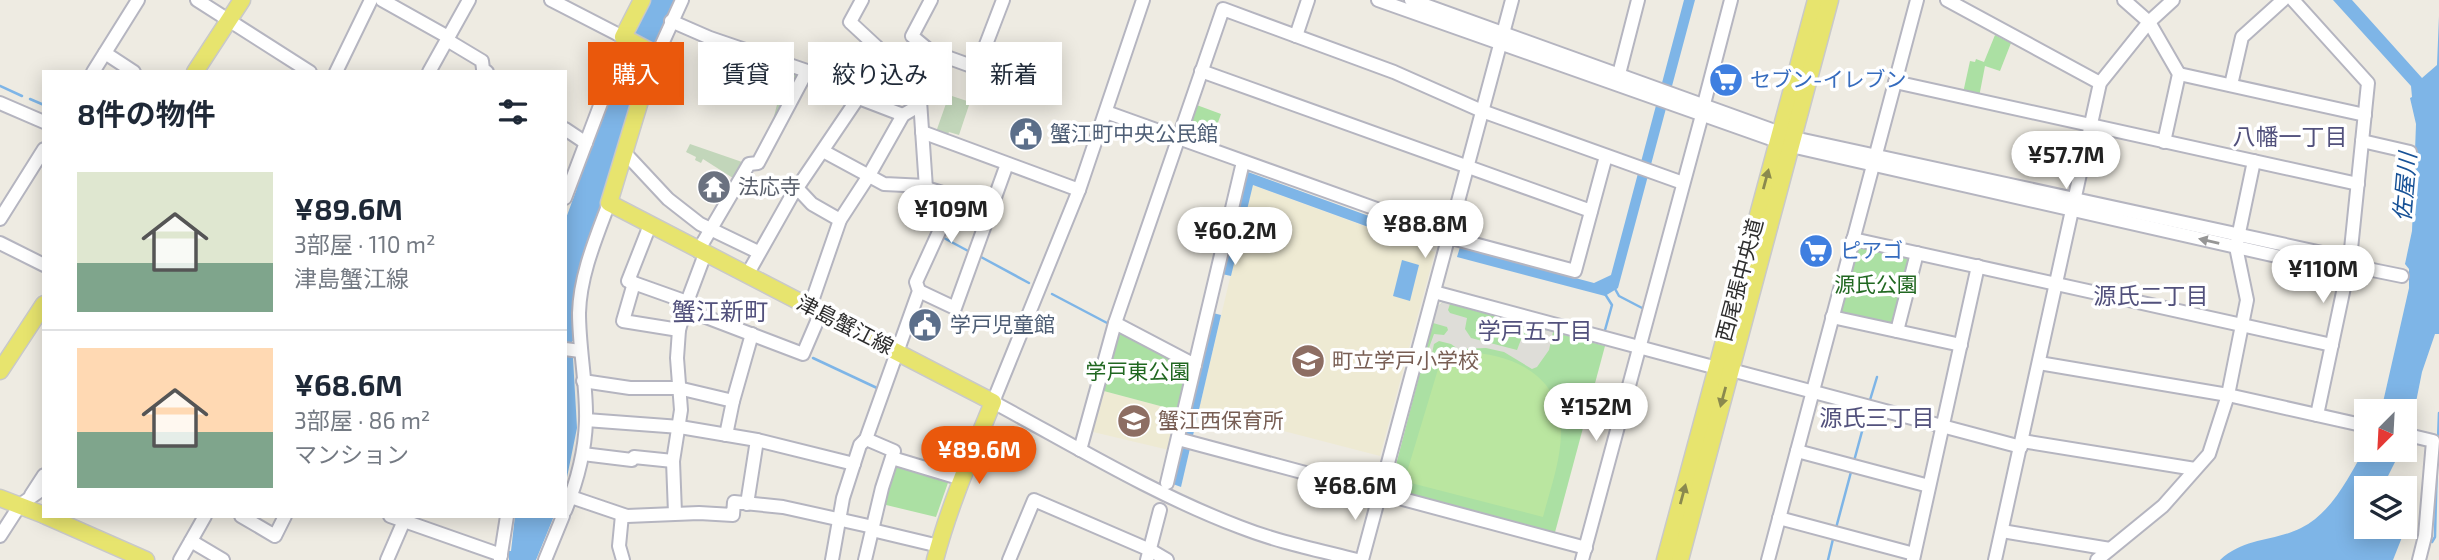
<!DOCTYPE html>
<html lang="ja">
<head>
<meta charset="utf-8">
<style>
	body { margin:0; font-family:"Exo 2","Noto Sans JP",sans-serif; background:#f2f2f3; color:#1f2937; height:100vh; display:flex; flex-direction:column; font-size:26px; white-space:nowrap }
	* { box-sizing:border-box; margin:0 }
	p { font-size:23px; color:#747a83 }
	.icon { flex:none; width:38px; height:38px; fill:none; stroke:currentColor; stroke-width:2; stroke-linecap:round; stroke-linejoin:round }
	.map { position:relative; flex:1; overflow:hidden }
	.side { position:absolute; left:42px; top:70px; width:525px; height:448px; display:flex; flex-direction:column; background:#fff; border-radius:0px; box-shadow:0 4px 18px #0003 }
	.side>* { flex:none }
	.banner { position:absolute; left:588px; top:42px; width:665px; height:63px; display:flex; gap:14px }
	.needle { width:46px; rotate:204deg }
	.tools { position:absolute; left:2354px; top:399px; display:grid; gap:14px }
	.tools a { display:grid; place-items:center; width:63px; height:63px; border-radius:0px; background:#fff; box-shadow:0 4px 18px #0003; font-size:35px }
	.price { position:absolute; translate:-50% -60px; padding:0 16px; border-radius:24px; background:#fff; color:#222; font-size:23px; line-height:46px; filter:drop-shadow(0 2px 4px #0008) }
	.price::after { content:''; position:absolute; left:50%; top:42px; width:21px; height:16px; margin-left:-10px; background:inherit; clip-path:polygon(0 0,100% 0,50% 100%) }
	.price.active { background:#ea580c; color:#fff }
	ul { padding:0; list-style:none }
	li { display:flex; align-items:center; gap:21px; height:175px; padding:0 35px }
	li+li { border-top:2px solid #e0e1e3 }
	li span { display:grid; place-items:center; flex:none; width:196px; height:140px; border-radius:0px; color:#555 }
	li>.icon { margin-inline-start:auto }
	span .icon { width:84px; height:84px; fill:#fffc; stroke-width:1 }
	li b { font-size:30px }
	h2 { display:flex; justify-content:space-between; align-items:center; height:84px; padding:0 35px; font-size:30px }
	.chip { padding:0 24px; border-radius:0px; background:#fff; box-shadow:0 4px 18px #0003; font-size:24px; line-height:63px }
	.chip.active { background:#ea580c; color:#fff }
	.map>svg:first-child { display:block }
	.education { fill:#eeead3 }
	.green { fill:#abe0a3 }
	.cemetery { fill:#c2d6ba }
	.pitch { fill:#bae6a0 }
	.plaza { fill:#deddd8 }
	.water { fill:#7eb5e7 }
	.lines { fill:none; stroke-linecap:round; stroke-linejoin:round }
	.stream { stroke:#7eb5e7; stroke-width:2.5 }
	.minor-casing { stroke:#b5b5c0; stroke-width:16 }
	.major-casing { stroke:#c9c9c9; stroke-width:19 }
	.minor { stroke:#fff; stroke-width:12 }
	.major { stroke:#e7e46e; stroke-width:16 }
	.oneway { fill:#8a894e }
	.oneway2 { fill:#969696 }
	.labels { text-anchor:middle; stroke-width:7; stroke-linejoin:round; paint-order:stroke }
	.shop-label { font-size:21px; fill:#366cbe; stroke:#fff; text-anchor:start }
	.service-label { font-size:21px; fill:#4e5e75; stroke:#fff; text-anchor:start }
	.worship-label { font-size:21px; fill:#5b616d; stroke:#fff; text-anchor:start }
	.street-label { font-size:21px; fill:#2e2e2e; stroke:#fff }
	.park-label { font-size:21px; fill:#216821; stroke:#fff }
	.education-label { font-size:21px; fill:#785e54; stroke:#fff; text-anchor:start }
	.neighbourhood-label { font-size:23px; fill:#52517c; stroke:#fff }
	.water-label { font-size:23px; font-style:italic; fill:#185297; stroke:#fff }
	.quarter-label { font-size:24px; fill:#52517c; stroke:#fff }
</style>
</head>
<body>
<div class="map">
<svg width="2439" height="560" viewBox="0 0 2439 560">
	<rect width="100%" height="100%" fill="#eeebe2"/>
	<!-- education -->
	<g class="education">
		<polygon points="1252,185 1435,252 1380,456 1199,409"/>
		<polygon points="1100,390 1179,411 1169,450 1089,431"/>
	</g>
	<!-- green -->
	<g class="green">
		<polygon points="1995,35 2011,43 2000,71 1985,66 1979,97 1963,93 1970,61 1975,62 1976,59 1984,62"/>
		<polygon points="1194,104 1221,114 1211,142 1187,133 1185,129"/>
		<polygon points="1861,244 1910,255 1896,324 1892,326 1842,315 1839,311 1856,247"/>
		<polygon points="1443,302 1605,346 1554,536 1394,493 1390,488 1437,307"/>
		<polygon points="1117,331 1189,369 1179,411 1100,390"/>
		<polygon points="896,461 950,477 936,517 882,504"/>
	</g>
	<!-- cemetery -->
	<g class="cemetery">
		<polygon points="764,59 803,73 778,122 773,120 779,97 755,89"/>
		<polygon points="949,95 970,102 959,135 949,132 947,136 936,132"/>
		<polygon points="690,144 745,163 736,180 703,159 701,163 695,160 696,157 686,152"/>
	</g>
	<!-- pitch -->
	<path class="pitch" d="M1465,352C1514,354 1562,376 1561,432C1561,460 1550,490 1543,517L1411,483L1407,472L1442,356Z"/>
	<!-- plaza -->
	<polygon class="plaza" points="1443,302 1450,304 1448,310 1450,313 1467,318 1465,329 1471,338 1517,350 1522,337 1541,343 1545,330 1553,332 1549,350 1537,367 1532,369 1504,352 1486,348 1458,349 1451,344 1439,341 1434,344 1432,353 1436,359 1441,359 1439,364 1429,362 1426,356 1434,334 1444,335 1448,330 1447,327 1433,323 1437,307"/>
	<!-- water -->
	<g class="water">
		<polygon points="649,0 679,0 618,158 575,341 572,341 577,428 565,487 565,221 577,188 575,185 623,52"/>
		<polygon points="1684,0 1695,0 1618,288 1605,296 1457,257 1460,247 1594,283 1611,275"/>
		<polygon points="2333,0 2352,0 2422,78 2437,65 2439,16 2439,334 2435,334 2422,372 2410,432 2405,443 2404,411 2381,411 2409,288 2409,269 2405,264 2412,231 2416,124 2410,98 2412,97 2411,86"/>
		<polygon points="1248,172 1432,239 1429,249 1253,185 1231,276 1222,274"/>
		<polygon points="1402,260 1419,265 1410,301 1393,296"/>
		<polygon points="1213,313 1221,315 1181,487 1173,484"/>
		<path d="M2366,447V450H2401L2382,488H2366V527H2404L2405,506L2412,512L2393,560H2220C2245,537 2273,542 2301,528C2333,512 2349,476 2366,447Z"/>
		<polygon points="515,516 554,516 536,560 509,560 509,551 511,551"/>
	</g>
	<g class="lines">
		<!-- stream -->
		<g class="stream">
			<polyline points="0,86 22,96"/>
			<polyline points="30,99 44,105"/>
			<polyline points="944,238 970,252"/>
			<polyline points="981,257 1029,283"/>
			<polyline points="1614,287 1619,296 1644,309"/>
			<polyline points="1052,294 1109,324"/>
			<polyline points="1605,330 1612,305 1605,294"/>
			<polyline points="813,358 877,388"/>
			<polyline points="1870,400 1877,377"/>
			<polyline points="2438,439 2439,413"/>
			<polyline points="1854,461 1867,413"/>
			<polyline points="1836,528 1851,472"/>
			<polyline points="2432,542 2435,537 2437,459"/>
			<polyline points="1828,560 1833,539"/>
		</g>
		<!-- minor casing -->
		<g class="minor-casing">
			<g id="minor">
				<polyline points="197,0 310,72"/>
				<polyline points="382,0 448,37"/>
				<polyline points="551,0 623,37 623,45 565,198"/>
				<polyline points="862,0 850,22 919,86 926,188 949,195 985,224"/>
				<polyline points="931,0 912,36 930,51 977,68 1003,0"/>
				<path d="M1143,0L1079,190L993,402C1073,445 1155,495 1240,527C1278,542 1318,550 1357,560"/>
				<polyline points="1378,0 1791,146 2347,272"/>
				<polyline points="1411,0 1794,138 2350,259"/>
				<polyline points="1947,0 2100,83"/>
				<polyline points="2124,0 2149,22 2179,74 2164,142"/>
				<polyline points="2293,0 2368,83 2350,259 2317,415"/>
				<polyline points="671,21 710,38 807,71 843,92 903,115"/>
				<polyline points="1296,36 1308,0"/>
				<polyline points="447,40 482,61 483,69 487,72"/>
				<polyline points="105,53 134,72"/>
				<polyline points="657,55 682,0"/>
				<polyline points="1201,71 1591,211"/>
				<polyline points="93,72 138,0"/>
				<polyline points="336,72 371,0"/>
				<polyline points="429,72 469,0"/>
				<polyline points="1619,74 1638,0"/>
				<polyline points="2179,74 2365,115"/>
				<polyline points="913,80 930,51"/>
				<polyline points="1895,82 2358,184"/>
				<polyline points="2231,85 2242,37 2283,0"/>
				<polyline points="0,103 44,122"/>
				<polyline points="1704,104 1731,0"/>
				<polyline points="1106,112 1449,235"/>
				<polyline points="565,129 586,143"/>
				<polyline points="922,132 1079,190"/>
				<polyline points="2362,141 2410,152"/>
				<polyline points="823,151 884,184 926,186"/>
				<polyline points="625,153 668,199 700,224 758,252"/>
				<polyline points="797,188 812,204 840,220"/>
				<polyline points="0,219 44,149"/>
				<polyline points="650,225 628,281 687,302"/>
				<polyline points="1448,237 1575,271 1606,156"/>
				<polyline points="1853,239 2332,345"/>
				<polyline points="0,243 44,265"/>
				<polyline points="698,251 749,164 758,163 807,71"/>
				<polyline points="2348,265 2402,276"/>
				<polyline points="747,275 791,197 858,98"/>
				<polyline points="634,283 623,321 679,330"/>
				<polyline points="919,291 955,308 1007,164"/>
				<polyline points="1434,292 1717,368"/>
				<polyline points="810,307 840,220 868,177 903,115 920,105"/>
				<polyline points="685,309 803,354 821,312"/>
				<polyline points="1832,317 1961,345"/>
				<polyline points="1115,323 1195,365"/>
				<polyline points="1897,331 1917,253"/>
				<polyline points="565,349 580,351"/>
				<polyline points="2039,363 2228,395 2366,426"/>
				<polyline points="1731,370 2021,447"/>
				<polyline points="583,381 630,388 678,388 733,401"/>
				<polyline points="586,420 680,427 757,440 854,464"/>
				<polyline points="2404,434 2433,441 2425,536 2419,560"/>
				<polyline points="726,435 733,401 752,334"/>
				<polyline points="1178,439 1586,548"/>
				<polyline points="2022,441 2195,469"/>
				<polyline points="1080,450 1115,323 1223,9 1394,72 1482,111 1683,183"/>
				<polyline points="1797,451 1929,486"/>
				<polyline points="583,454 632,460 634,457 673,461"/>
				<polyline points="892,458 962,479"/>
				<polyline points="1167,483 1243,162"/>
				<polyline points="31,495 44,475"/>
				<polyline points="571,497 627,516 699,513 733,515 734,502 783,507 873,527"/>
				<polyline points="747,504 757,440"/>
				<path d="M565,511C577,482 585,452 586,421C587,385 579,349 579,313C580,275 596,238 609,203"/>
				<polyline points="675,513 673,461 681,410 677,358 679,330 687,302 705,254"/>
				<polyline points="622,515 619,546 623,560"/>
				<polyline points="241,516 275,536 285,516"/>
				<polyline points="390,516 501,555"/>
				<polyline points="1779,518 1914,554"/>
				<polyline points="872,530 939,546"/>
				<polyline points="2002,531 2110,549"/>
				<polyline points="0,536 20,505 44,488"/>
				<polyline points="191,541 223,560"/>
				<polyline points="180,560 205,516"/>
				<polyline points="387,560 403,523"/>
				<polyline points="500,560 507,516"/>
				<polyline points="545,560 563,516"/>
				<polyline points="832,560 843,498 860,445 866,439 919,291 916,282 954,199"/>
				<polyline points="865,560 882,488 894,451 866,439"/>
				<polyline points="1009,560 1034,500 1150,550 1167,560"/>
				<polyline points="1147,560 1160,510"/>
				<polyline points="1362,560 1512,0"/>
				<polyline points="1582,560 1702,115"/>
				<polyline points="1768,560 1917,0"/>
				<polyline points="1913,560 1978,266"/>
				<polyline points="1995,560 2100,83 2149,22 2173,0"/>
				<polyline points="2097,560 2163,506 2209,454 2228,395 2247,300 2236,247 2254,161"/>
			</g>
		</g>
		<!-- major casing -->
		<g class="major-casing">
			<g id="major">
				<path d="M642,0L623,37L657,55L647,78L609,203L993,402C972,454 949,506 935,560"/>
				<polyline points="195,72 242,0"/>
				<polyline points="0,371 44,304"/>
				<polyline points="0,498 44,515"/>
				<polyline points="46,516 146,560"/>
				<polyline points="1665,560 1816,0"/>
				<polyline points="1680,560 1830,0"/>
			</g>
		</g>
		<!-- minor -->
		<use href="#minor" class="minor"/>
		<!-- major -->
		<use href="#major" class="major"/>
	</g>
	<!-- one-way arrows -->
	<defs><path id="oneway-solid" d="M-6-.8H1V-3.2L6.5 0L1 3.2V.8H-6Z" transform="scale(1.75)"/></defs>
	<g class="oneway">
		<use href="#oneway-solid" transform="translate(1766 179) rotate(-75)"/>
		<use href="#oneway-solid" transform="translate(1723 397) rotate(105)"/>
		<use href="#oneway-solid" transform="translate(1683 494) rotate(-75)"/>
	</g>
	<use class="oneway2" href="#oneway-solid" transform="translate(2209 241) rotate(-167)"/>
	<!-- icons -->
	<defs>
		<g id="supermarket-disc" transform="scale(1.75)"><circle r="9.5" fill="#3f7fe0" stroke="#fff"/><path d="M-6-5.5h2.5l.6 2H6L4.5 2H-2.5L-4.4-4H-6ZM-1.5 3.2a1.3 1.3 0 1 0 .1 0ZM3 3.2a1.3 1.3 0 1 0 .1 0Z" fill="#fff"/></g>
		<g id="civic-disc" transform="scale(1.75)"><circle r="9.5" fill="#5c6f8a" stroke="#fff"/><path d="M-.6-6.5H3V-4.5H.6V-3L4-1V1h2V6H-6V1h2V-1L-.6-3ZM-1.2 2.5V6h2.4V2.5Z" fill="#fff"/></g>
		<g id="temple-disc" transform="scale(1.75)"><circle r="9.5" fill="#6b7280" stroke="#fff"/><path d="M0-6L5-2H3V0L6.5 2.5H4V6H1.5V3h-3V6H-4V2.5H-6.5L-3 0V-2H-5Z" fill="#fff"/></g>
		<g id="school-disc" transform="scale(1.75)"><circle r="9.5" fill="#8d6e63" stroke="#fff"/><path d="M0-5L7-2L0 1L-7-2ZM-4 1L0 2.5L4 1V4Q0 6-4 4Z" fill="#fff"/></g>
	</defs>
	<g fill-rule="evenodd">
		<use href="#supermarket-disc" x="1726" y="80"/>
		<use href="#civic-disc" x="1026" y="134"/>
		<use href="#temple-disc" x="714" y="187"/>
		<use href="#supermarket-disc" x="1816" y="251"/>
		<use href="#civic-disc" x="925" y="325"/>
		<use href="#school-disc" x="1308" y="361"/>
		<use href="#school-disc" x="1134" y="421"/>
	</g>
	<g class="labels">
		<!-- shop labels -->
		<g class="shop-label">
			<text x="1750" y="87">セブン-イレブン</text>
			<text x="1840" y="258">ピアゴ</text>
		</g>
		<!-- service labels -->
		<g class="service-label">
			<text x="1050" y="141">蟹江町中央公民館</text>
			<text x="950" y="332">学戸児童館</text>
		</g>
		<!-- worship labels -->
		<g class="worship-label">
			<text x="738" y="194">法応寺</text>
		</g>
		<!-- street labels -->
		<g class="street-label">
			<text transform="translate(1740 280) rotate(-75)" y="7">西尾張中央道</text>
			<text transform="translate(845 325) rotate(27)" y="7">津島蟹江線</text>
		</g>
		<!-- park labels -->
		<g class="park-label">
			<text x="1876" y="292">源氏公園</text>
			<text x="1138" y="379">学戸東公園</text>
		</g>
		<!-- education labels -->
		<g class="education-label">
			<text x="1332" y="368">町立学戸小学校</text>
			<text x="1158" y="428">蟹江西保育所</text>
		</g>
		<!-- neighbourhood labels -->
		<g class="neighbourhood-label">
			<text x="2290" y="145">八幡一丁目</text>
			<text x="2151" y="304">源氏二丁目</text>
			<text x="1535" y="339">学戸五丁目</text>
			<text x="1877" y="426">源氏三丁目</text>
		</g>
		<!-- water labels -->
		<g class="water-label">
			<text transform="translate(2405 187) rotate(-85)" y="8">佐屋川</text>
		</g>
		<!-- quarter labels -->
		<g class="quarter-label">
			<text x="720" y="320">蟹江新町</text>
		</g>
	</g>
</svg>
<div class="tools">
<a><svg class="needle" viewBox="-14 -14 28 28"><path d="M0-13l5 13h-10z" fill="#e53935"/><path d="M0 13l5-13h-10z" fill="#747a83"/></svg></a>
<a><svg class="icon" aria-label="layers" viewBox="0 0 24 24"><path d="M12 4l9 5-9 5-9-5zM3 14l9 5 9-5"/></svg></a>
</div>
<b class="price" style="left:2066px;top:191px">¥57.7M</b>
<b class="price" style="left:951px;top:245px">¥109M</b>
<b class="price" style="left:1425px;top:260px">¥88.8M</b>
<b class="price" style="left:1235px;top:267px">¥60.2M</b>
<b class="price" style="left:2323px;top:305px">¥110M</b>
<b class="price" style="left:1596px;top:443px">¥152M</b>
<b class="price active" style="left:979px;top:486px">¥89.6M</b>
<b class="price" style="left:1355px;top:522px">¥68.6M</b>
<div class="banner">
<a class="chip active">購入</a>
<a class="chip">賃貸</a>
<a class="chip">絞り込み</a>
<a class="chip">新着</a>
</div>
<section class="side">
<h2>8件の物件<svg class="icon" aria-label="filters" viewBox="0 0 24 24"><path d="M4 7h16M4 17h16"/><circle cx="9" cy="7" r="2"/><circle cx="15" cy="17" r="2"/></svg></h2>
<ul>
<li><span style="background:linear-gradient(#dfe7d0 65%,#7fa58c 0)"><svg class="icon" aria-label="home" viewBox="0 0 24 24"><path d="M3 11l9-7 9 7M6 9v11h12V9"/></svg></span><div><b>¥89.6M</b><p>3部屋 · 110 m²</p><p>津島蟹江線</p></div></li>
<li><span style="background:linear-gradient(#ffd9b3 60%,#7fa58c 0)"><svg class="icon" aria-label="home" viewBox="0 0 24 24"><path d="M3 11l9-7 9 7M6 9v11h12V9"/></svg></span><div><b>¥68.6M</b><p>3部屋 · 86 m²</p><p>マンション</p></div></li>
</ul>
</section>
</div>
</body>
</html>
